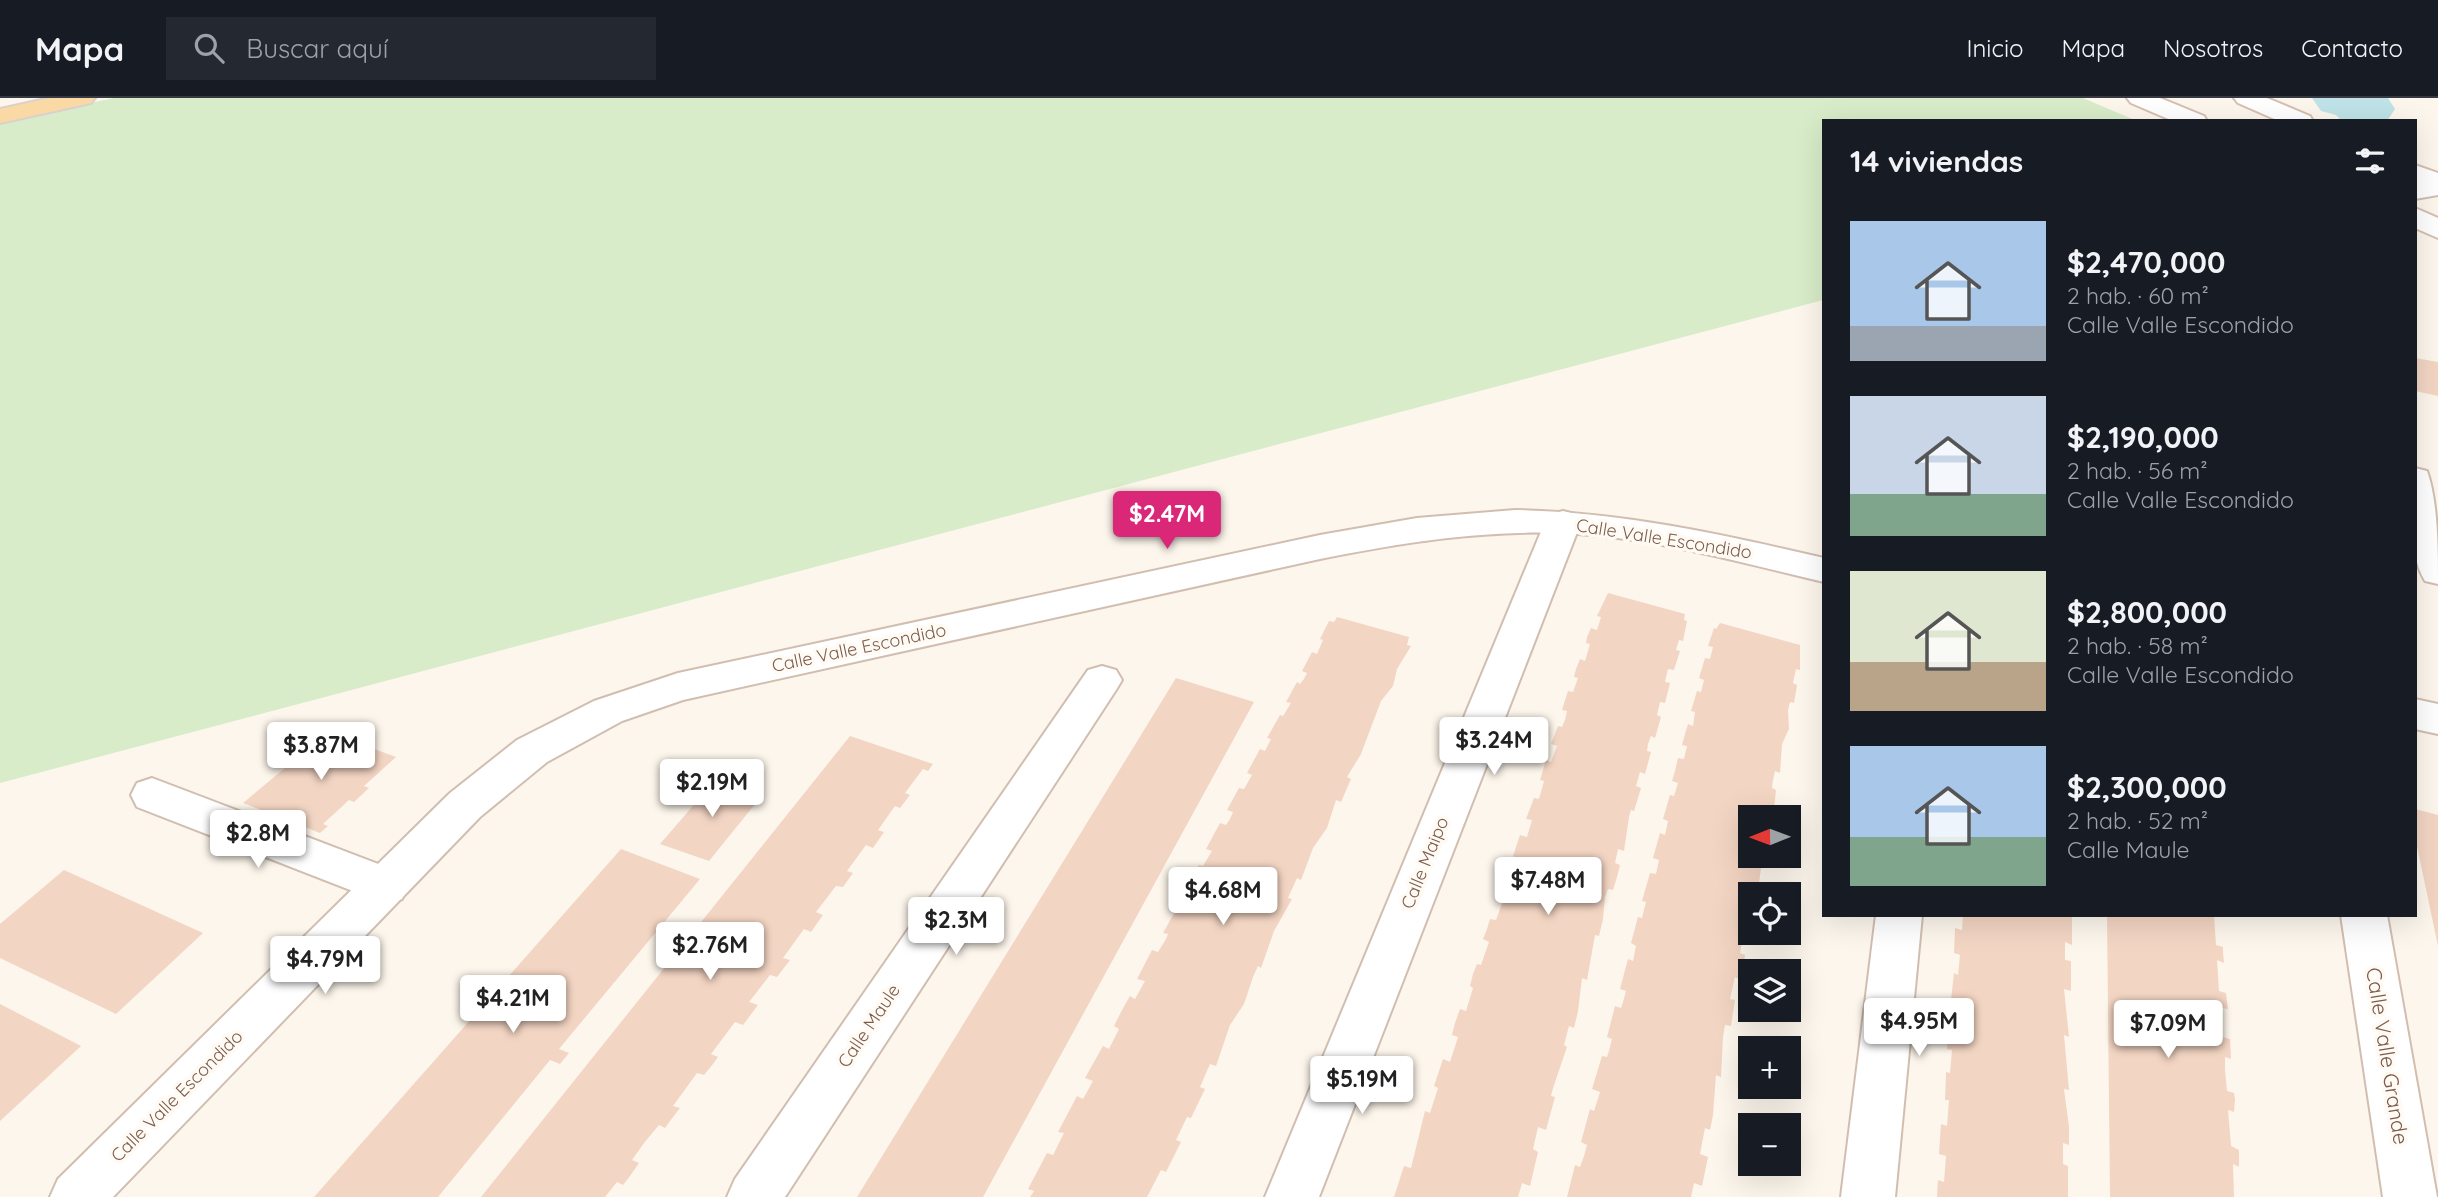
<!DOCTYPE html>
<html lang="es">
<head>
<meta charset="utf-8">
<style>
	body { margin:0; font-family:Quicksand,sans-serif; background:#242831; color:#f1f3f6; height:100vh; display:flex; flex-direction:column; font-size:26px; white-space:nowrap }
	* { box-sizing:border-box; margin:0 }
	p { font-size:23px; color:#9ea1a6 }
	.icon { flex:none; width:38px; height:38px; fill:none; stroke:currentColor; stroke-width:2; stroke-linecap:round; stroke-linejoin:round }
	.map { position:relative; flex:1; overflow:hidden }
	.panel { position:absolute; left:1822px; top:21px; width:595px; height:798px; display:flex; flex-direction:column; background:#171b24; border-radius:0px; box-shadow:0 7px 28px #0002 }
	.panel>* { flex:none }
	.needle { width:46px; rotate:269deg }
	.controls { position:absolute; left:1738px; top:707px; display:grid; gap:14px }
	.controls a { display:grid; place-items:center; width:63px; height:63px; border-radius:0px; background:#171b24; box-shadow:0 7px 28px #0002; font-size:35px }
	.price { position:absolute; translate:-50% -60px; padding:0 16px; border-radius:7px; background:#fff; color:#222; font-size:23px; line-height:46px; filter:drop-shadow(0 2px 4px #0008) }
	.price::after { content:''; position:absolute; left:50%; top:42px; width:21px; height:16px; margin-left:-10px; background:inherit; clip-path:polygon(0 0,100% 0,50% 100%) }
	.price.current { background:#db2777; color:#fff }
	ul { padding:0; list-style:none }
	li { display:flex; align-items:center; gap:21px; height:175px; padding:0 28px }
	li span { display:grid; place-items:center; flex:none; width:196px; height:140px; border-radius:0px; color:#555 }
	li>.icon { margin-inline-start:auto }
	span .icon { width:84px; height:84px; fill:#fffc; stroke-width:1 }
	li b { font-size:30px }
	h2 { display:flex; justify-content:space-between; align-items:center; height:84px; padding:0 28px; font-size:30px }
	header { display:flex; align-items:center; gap:42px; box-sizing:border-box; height:98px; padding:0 35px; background:#171b24; border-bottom:2px solid #363941 }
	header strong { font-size:33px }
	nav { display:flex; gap:38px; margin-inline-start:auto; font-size:24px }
	.search { width:490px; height:63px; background:#242831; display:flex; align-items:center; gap:18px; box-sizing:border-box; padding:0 24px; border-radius:0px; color:#9ea1a6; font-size:26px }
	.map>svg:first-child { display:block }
	.green { fill:#d8ecc9 }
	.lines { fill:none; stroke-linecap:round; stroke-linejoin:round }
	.river { fill:#bfe3e8; fill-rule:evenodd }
	.building { fill:#f3d5c3 }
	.minor-casing { stroke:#d1beb0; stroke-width:4 }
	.tertiary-casing { stroke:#d1beb0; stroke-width:4 }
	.secondary-casing { stroke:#d6c0b0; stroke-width:4 }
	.primary-casing { stroke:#dad1cd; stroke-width:4 }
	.minor { fill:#fff; fill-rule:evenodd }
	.tertiary { fill:#fff; fill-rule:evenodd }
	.secondary { fill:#fff; fill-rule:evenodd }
	.primary { fill:#fbd9a5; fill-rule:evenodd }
	.labels { text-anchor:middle; stroke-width:7; stroke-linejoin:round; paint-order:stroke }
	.street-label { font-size:18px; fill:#7a5c4d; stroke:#fffaf3 }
	.near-street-label { font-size:21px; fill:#7a5c4d; stroke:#fffaf3 }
</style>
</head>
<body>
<header>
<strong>Mapa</strong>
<div class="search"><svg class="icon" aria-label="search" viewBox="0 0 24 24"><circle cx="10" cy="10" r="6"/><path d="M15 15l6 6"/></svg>Buscar aquí</div>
<nav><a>Inicio</a><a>Mapa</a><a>Nosotros</a><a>Contacto</a></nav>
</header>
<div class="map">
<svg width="2438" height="1099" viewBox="0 0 2438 1099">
	<rect width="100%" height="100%" fill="#fdf6ec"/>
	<!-- green -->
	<polygon class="green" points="114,0 2083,0 2137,23 1824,23 1823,202 0,685 0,24"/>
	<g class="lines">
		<!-- river -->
		<polygon class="river" points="2312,0 2388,0 2395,11 2387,23 2342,23 2336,17 2321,13"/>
	</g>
	<!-- building -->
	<g class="building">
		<polygon points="2415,260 2438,264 2438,298 2415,293"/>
		<polygon points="1608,495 1685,516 1684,522 1687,523 1683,543 1679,542 1676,552 1680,553 1674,572 1668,571 1665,584 1670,585 1665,605 1660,604 1657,617 1661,619 1655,640 1651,638 1648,646 1647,653 1651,654 1645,676 1640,674 1636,688 1641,690 1634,713 1631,712 1629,719 1624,753 1618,751 1615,765 1620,767 1617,779 1613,792 1608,791 1605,799 1603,821 1599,838 1595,837 1587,882 1582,880 1578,913 1574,930 1569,928 1564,947 1567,949 1553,990 1551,998 1555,999 1546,1032 1538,1029 1533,1051 1538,1054 1530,1088 1522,1085 1518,1099 1394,1099 1404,1068 1411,1070 1425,1013 1430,1015 1438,990 1434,988 1443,961 1450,964 1458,939 1452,937 1455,925 1460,911 1466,913 1473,890 1470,888 1473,876 1477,866 1481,867 1489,844 1483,841 1487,831 1490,821 1496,822 1500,811 1503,802 1499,801 1506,778 1511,779 1517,760 1513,758 1520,737 1527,739 1532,722 1526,721 1534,700 1539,701 1544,683 1540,682 1546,662 1551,664 1557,648 1551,646 1558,628 1562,629 1565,622 1567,613 1562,612 1568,593 1573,594 1578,580 1574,579 1576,571 1580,561 1585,563 1590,546 1586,545 1587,539 1591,530 1597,532 1601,519 1597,518"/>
		<polygon points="1337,519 1409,539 1407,547 1411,548 1397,571 1393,588 1381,603 1361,656 1347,679 1351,681 1341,704 1336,702 1327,730 1313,750 1301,782 1297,780 1288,800 1292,801 1274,833 1261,870 1258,868 1253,879 1244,906 1230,927 1216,968 1210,966 1200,989 1205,991 1191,1020 1187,1019 1176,1042 1181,1044 1166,1074 1161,1072 1147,1099 1030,1099 1034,1093 1028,1091 1047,1055 1053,1057 1064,1035 1058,1034 1077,998 1083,1001 1093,983 1085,980 1103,948 1109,951 1119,931 1114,928 1122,912 1130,898 1135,901 1145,883 1137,881 1152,852 1158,854 1166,841 1168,836 1163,835 1178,808 1182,810 1190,795 1185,793 1193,778 1199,767 1203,768 1212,753 1206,751 1220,725 1226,727 1230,721 1233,714 1227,712 1239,690 1244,691 1252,677 1247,675 1260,651 1265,653 1271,641 1267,640 1280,617 1283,618 1291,605 1286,604 1297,584 1300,586 1304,581 1307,575 1302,573 1312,554 1317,556 1323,542 1320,541 1329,523 1334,524"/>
		<polygon points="1720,525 1800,547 1800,572 1796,571 1793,585 1797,587 1794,605 1790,604 1788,612 1789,631 1782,646 1780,675 1775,673 1773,682 1772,690 1776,692 1774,711 1768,710 1767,719 1750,719 1750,758 1759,758 1757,768 1761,770 1758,793 1752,791 1750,796 1750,829 1749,835 1744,834 1740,855 1745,857 1744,867 1741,882 1735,879 1730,901 1735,902 1731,928 1725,927 1723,939 1721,979 1716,977 1713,1017 1710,1032 1705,1030 1700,1056 1708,1059 1702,1088 1694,1085 1691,1099 1567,1099 1575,1067 1580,1069 1584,1058 1587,1047 1581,1044 1590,1011 1594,1013 1600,994 1592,991 1602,958 1607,959 1609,953 1612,941 1607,939 1615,908 1621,910 1623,904 1626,893 1620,891 1628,861 1633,863 1636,848 1631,845 1638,819 1642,820 1646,804 1642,803 1650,775 1656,776 1659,762 1653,760 1660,735 1665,737 1668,723 1663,721 1670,697 1674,698 1678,685 1672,683 1675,673 1678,660 1684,661 1687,648 1682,647 1685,636 1688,626 1693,628 1695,614 1691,613 1697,593 1701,594 1704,582 1699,580 1705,560 1710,561 1713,549 1708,548 1714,530 1716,531"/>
		<polygon points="1176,580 1254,604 983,1099 857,1099"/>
		<polygon points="328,634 396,659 364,688 369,690 354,704 349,702 323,726 328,728 320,735 243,705"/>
		<polygon points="850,638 933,666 928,673 923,671 905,695 910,697 900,710 895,708 878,732 884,734 873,750 866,747 847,773 853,775 843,789 836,788 816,814 823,817 811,834 804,831 783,860 790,862 777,879 770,877 749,904 758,907 743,927 735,924 711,956 718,959 713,966 704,977 697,975 673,1008 680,1010 670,1023 665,1030 659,1027 644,1045 632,1062 639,1065 630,1078 623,1087 617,1084 605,1099 481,1099"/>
		<polygon points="718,679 764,695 709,763 660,746"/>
		<polygon points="2415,711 2438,717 2438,848 2415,739"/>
		<polygon points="621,751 700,781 559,951 569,955 560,966 550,962 438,1099 314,1099"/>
		<polygon points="64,772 203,835 116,916 0,860 0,826"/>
		<polygon points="1963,817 2072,819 2072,847 2065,844 2065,862 2071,863 2071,893 2064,891 2069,939 2064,937 2069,992 2064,991 2069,1029 2069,1047 2063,1045 2063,1066 2068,1068 2068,1099 1937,1099 1938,1082 1944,1084 1946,1058 1939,1056 1941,1026 1947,1028 1949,1002 1945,1002 1946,974 1950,975 1952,952 1947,951 1949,923 1957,926 1958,913 1959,904 1951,902 1954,875 1958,877 1960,857 1954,855 1955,830 1962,832"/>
		<polygon points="2107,817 2214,817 2216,847 2223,849 2223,855 2224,865 2217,862 2219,893 2226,895 2228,911 2221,910 2222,939 2230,941 2231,961 2225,959 2225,972 2227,993 2234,995 2235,1002 2234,1014 2228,1012 2231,1048 2239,1052 2239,1069 2233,1066 2234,1099 2110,1099"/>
		<polygon points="0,906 81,948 0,1023"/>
	</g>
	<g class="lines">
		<!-- minor casing -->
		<g class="minor-casing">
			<g id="minor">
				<path d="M2415,370L2427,373C2438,403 2438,452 2438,486L2425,483C2406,452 2415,405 2415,370Z"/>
				<polygon points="1563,413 1575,416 1581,424 1319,1099 1265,1099 1545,424 1551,416"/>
				<polygon points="1102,568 1116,572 1122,582 1116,592 785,1099 727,1099 735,1081 1088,572"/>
				<polygon points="152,680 402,775 408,788 402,801 386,806 137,709 131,697 137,685"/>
				<polygon points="1876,817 1922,817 1895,1099 1841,1099"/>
				<polygon points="2341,817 2387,817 2437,1099 2383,1099"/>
			</g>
		</g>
		<!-- tertiary casing -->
		<g class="tertiary-casing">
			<g id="tertiary">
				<polygon points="2438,81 2438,97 2415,101 2415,85"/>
				<path d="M1515,412C1621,414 1721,436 1824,460V484C1738,464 1651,439 1563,435C1480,432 1400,445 1320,461L683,602L622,623L547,664L480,719L113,1099H50L58,1081L450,695L517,642L594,603L678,575L1320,437L1417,420Z"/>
				<polygon points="2415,601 2438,606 2438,636 2415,631"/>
			</g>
		</g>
		<!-- secondary casing -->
		<g class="secondary-casing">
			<g id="secondary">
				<polygon points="2127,0 2160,0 2204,18 2207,23 2173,23 2131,5"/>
				<polygon points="2234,0 2267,0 2310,18 2313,23 2279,23 2238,5"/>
				<polygon points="2415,67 2438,75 2438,93 2415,85"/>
				<polygon points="2415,110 2438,120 2438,140 2415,130"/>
			</g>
		</g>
		<!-- primary casing -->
		<g class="primary-casing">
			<polygon id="primary" points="50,0 95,0 91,5 0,25 0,11"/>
		</g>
		<!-- minor -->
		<use href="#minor" class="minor"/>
		<!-- tertiary -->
		<use href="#tertiary" class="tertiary"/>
		<!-- secondary -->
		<use href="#secondary" class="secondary"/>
		<!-- primary -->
		<use href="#primary" class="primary"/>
	</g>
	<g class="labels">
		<!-- street labels -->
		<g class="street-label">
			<text transform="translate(1664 441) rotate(9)" y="6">Calle Valle Escondido</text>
			<text transform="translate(859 550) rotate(-12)" y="6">Calle Valle Escondido</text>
			<text transform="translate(1425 765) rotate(-68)" y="6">Calle Maipo</text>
			<text transform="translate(869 928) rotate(-56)" y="6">Calle Maule</text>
			<text transform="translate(177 998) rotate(-45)" y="6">Calle Valle Escondido</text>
		</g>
		<!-- near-street labels -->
		<g class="near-street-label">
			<text transform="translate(2387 958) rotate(81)" y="7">Calle Valle Grande</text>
		</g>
	</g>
</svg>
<div class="controls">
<a><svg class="needle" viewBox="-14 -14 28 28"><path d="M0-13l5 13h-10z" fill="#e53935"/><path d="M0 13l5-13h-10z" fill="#9ea1a6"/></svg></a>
<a><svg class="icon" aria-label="locate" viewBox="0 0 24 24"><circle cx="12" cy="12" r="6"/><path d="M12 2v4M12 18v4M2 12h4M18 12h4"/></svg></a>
<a><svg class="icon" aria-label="layers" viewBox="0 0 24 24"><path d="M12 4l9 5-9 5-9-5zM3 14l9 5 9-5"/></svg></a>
<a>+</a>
<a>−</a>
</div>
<b class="price current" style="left:1167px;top:453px">$2.47M</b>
<b class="price" style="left:1494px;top:679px">$3.24M</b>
<b class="price" style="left:321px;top:684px">$3.87M</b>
<b class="price" style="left:712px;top:721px">$2.19M</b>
<b class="price" style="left:258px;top:772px">$2.8M</b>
<b class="price" style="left:1548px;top:819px">$7.48M</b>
<b class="price" style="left:1223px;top:829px">$4.68M</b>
<b class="price" style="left:956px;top:859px">$2.3M</b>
<b class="price" style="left:710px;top:884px">$2.76M</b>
<b class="price" style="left:325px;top:898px">$4.79M</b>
<b class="price" style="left:513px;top:937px">$4.21M</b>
<b class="price" style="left:1919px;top:960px">$4.95M</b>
<b class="price" style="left:2168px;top:962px">$7.09M</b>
<b class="price" style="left:1362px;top:1018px">$5.19M</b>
<section class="panel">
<h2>14 viviendas<svg class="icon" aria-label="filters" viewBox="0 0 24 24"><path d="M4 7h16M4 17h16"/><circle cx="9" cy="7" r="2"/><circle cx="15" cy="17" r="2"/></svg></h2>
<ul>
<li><span style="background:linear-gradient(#a9c7e8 75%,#9aa5b1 0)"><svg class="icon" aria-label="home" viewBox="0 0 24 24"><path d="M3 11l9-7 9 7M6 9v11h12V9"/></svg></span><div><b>$2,470,000</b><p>2 hab. · 60 m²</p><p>Calle Valle Escondido</p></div></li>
<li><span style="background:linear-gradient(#c9d6e8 70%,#7fa58c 0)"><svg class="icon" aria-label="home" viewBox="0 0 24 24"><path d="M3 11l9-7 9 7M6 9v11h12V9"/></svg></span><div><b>$2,190,000</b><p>2 hab. · 56 m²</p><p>Calle Valle Escondido</p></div></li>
<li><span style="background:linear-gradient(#dfe7d0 65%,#b9a48a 0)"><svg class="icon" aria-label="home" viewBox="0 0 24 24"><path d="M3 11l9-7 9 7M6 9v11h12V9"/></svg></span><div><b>$2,800,000</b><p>2 hab. · 58 m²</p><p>Calle Valle Escondido</p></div></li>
<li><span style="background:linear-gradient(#a9c7e8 65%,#7fa58c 0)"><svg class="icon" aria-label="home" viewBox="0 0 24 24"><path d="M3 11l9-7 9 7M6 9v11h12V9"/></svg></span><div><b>$2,300,000</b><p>2 hab. · 52 m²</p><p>Calle Maule</p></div></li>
</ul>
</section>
</div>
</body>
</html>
